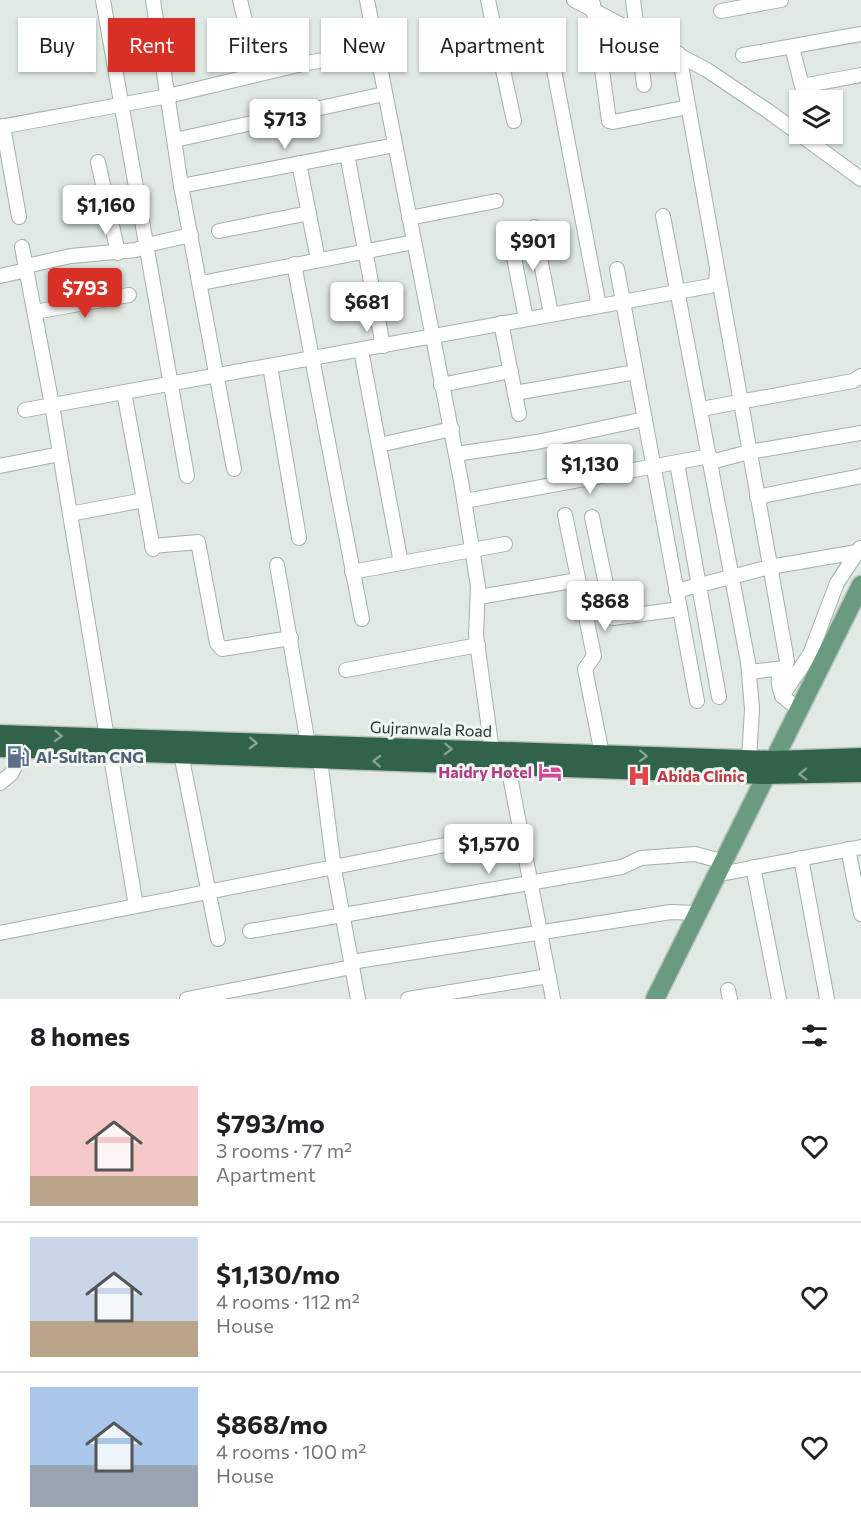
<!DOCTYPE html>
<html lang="en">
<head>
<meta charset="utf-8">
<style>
	body { margin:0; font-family:Commissioner,sans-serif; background:#f2f2f2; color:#202124; height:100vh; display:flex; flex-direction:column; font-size:22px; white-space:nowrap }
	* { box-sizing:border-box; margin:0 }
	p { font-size:20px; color:#757577 }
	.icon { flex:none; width:33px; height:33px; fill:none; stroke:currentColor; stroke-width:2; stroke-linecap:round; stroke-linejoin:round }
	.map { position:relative; height:999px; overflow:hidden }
	.details { display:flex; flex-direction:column; background:#fff; flex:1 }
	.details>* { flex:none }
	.hud { position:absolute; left:18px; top:18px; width:825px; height:54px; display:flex; gap:12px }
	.fabs { position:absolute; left:789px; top:90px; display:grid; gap:12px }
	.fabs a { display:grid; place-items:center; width:54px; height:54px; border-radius:0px; background:#fff; box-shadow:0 2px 4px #0004; font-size:30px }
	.price { position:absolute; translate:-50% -51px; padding:0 14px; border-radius:6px; background:#fff; color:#222; font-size:20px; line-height:39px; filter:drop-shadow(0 2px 3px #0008) }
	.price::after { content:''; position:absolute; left:50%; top:36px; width:18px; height:14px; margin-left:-9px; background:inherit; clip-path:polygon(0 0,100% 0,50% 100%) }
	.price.on { background:#d93025; color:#fff }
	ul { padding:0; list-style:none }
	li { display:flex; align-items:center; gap:18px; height:150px; padding:0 30px }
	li+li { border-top:2px solid #e0e0e0 }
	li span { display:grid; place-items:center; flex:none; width:168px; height:120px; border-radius:0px; color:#555 }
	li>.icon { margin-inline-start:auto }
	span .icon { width:72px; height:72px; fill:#fffc; stroke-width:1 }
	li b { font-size:26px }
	h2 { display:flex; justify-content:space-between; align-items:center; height:72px; padding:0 30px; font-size:26px }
	.chip { padding:0 21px; border-radius:0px; background:#fff; box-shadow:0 2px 4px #0004; font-size:21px; line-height:54px }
	.chip.on { background:#d93025; color:#fff }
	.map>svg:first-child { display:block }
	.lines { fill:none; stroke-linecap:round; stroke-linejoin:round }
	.minor-casing { stroke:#a3b0a8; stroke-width:16 }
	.major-casing { stroke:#bdc3c0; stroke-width:21 }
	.highway-casing { stroke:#bdc3c0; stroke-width:21 }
	.minor { stroke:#fff; stroke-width:14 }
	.major { stroke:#689b80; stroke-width:18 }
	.highway { stroke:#31624a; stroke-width:18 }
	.oneway { stroke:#87a595 }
	.labels { text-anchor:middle; stroke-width:6; stroke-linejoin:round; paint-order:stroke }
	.street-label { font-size:16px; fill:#22382c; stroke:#f0f6f1 }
	.service-label { font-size:16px; font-weight:bold; fill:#4e5e75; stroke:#f0f6f1; text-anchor:start }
	.hotel-label { font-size:16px; font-weight:bold; fill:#b23c85; stroke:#f0f6f1; text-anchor:end }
	.health-label { font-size:16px; font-weight:bold; fill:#be3a42; stroke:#f0f6f1; text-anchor:start }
</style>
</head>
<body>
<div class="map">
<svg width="861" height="999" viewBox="0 0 861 999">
	<rect width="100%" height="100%" fill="#e0e9e3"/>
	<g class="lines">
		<!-- minor casing -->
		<g class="minor-casing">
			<g id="minor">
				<polyline points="103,0 187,476"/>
				<polyline points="153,0 181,186 234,469"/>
				<polyline points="240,0 258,74"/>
				<polyline points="367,0 461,481 478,586 476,635 492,751"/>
				<polyline points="488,0 514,121"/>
				<polyline points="574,0 707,70 768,111 861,179"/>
				<polyline points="633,0 644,85"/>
				<polyline points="593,4 609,121 613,122 688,107"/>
				<polyline points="721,11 781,0"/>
				<polyline points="110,39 157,28"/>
				<polyline points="792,47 802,86 861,75"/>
				<polyline points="551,54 599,306"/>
				<path d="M679,54L787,661L785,668L779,675C777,693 784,700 800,709"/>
				<polyline points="743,55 861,34"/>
				<polyline points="3,126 19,217"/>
				<polyline points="0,127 168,96 302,64 377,50"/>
				<polyline points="175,140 384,94"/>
				<polyline points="347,154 383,346"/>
				<polyline points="98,162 118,253"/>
				<polyline points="299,163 318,260"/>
				<polyline points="181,186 395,145"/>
				<polyline points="663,216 748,662 752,709 749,759"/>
				<polyline points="409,218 496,201"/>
				<polyline points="534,227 551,314"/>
				<polyline points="219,231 309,213"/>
				<polyline points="509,232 526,319"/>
				<polyline points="22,247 52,405 107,738"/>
				<polyline points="294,264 362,619"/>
				<polyline points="26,266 71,256 136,250 151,244 191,235"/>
				<polyline points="617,269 697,701"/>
				<polyline points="0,276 27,270"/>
				<polyline points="201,283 414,242"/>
				<polyline points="35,312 129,295"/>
				<polyline points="501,323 519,414"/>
				<polyline points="361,350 401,563"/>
				<polyline points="270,366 299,538"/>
				<polyline points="441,385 511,371"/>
				<polyline points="124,392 153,549"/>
				<polyline points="515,393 636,372"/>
				<polyline points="701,409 853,381 861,376"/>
				<polyline points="25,410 710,286 716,282 717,269"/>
				<polyline points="379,445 452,429"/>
				<polyline points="456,454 537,442 645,419"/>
				<polyline points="711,462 749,452 861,433"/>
				<polyline points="677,463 719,697"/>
				<polyline points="0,466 60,454"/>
				<polyline points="757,497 861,476"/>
				<polyline points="465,501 710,456"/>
				<polyline points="70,514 144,500"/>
				<polyline points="565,515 594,656 585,669 602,754"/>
				<polyline points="592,517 613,618 680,609"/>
				<polyline points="152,546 198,542 217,643 222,649 291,638"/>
				<polyline points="277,565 308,744"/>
				<polyline points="352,572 505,544"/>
				<polyline points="676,591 770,567 857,552"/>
				<polyline points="479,597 578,580"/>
				<polyline points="346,670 478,645"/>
				<polyline points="749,672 785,668"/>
				<polyline points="782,696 810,654 837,583 860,548"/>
				<polyline points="110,751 136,906"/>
				<polyline points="181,754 218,939"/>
				<polyline points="320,759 334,869 358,999"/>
				<polyline points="508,766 553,999"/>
				<polyline points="0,783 11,774 24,749"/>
				<polyline points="848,849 861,914"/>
				<polyline points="801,858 827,999"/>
				<polyline points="753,867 779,999"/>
				<polyline points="715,875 861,847"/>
				<polyline points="250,931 622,867 641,858 695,854 721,861"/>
				<polyline points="0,933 521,830"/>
				<polyline points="351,962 671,912 696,913"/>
				<polyline points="728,990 730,999"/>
				<polyline points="187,999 352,967"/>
				<polyline points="408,999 549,976"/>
			</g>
		</g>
		<!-- major casing -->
		<g class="major-casing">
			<polyline id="major" points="655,999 861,585"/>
		</g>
		<!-- highway casing -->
		<g class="highway-casing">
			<g id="highway">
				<polyline points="0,734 774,760 861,757"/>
				<polyline points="0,748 765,775 861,773"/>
			</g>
		</g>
		<!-- minor -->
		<use href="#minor" class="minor"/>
		<!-- major -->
		<use href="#major" class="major"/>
		<!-- highway -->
		<use href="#highway" class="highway"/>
	</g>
	<!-- one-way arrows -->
	<defs><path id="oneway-chevron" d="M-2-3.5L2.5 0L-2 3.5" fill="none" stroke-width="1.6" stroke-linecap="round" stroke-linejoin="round" transform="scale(1.5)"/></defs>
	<g class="oneway">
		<use href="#oneway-chevron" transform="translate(58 736) rotate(2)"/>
		<use href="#oneway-chevron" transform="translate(253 743) rotate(2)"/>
		<use href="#oneway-chevron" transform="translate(448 749) rotate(2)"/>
		<use href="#oneway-chevron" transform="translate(643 756) rotate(2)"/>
		<use href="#oneway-chevron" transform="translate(377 761) rotate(-178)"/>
		<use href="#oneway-chevron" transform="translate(803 774) rotate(179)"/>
	</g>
	<!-- icons -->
	<defs>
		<g id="fuel-bare" transform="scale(1.8)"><path d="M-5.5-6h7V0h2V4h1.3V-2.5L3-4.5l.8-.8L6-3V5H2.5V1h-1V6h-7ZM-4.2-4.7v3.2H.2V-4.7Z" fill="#5c6f8a" stroke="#f0f6f1" stroke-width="2.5" paint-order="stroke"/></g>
		<g id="hotel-bare" transform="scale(1.8)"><path d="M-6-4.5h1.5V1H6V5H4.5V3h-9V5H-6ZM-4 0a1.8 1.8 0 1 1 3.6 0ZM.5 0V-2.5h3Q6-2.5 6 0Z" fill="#d1479c" stroke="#f0f6f1" stroke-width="2.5" paint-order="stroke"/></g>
		<g id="hospital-bare" transform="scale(1.8)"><path d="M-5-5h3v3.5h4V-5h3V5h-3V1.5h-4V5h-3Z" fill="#e0444e" stroke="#f0f6f1" stroke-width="2.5" paint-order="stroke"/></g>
	</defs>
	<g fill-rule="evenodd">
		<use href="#fuel-bare" x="18" y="757"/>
		<use href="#hotel-bare" x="550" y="772"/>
		<use href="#hospital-bare" x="639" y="776"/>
	</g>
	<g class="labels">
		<!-- street labels -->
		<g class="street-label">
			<text transform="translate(431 729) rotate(2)" y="6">Gujranwala Road</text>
		</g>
		<!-- service labels -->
		<g class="service-label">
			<text x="36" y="763">Al-Sultan CNG</text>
		</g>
		<!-- hotel labels -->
		<g class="hotel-label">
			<text x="532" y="778">Haidry Hotel</text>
		</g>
		<!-- health labels -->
		<g class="health-label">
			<text x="657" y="782">Abida Clinic</text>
		</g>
	</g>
</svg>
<div class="fabs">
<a><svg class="icon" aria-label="layers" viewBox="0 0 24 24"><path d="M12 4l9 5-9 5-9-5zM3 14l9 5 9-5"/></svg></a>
</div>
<b class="price" style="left:285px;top:150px">$713</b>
<b class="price" style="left:106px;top:236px">$1,160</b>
<b class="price" style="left:533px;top:272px">$901</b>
<b class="price on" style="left:85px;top:319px">$793</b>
<b class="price" style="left:367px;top:333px">$681</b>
<b class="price" style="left:590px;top:495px">$1,130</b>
<b class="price" style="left:605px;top:632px">$868</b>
<b class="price" style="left:489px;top:875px">$1,570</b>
<div class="hud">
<a class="chip">Buy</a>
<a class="chip on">Rent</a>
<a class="chip">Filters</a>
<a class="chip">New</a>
<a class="chip">Apartment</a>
<a class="chip">House</a>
</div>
</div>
<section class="details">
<h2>8 homes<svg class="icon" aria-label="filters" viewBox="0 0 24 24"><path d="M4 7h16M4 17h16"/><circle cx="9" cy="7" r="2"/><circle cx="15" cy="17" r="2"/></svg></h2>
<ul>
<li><span style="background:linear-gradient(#f6c9c9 75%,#b9a48a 0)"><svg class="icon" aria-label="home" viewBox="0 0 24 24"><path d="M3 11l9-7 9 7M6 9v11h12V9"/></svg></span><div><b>$793/mo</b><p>3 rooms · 77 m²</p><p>Apartment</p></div><svg class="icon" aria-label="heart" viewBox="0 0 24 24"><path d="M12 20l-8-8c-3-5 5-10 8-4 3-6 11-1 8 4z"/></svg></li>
<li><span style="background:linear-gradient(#c9d6e8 70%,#b9a48a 0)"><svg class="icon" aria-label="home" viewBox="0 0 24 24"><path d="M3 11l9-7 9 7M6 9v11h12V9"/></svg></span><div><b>$1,130/mo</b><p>4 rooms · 112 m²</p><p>House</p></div><svg class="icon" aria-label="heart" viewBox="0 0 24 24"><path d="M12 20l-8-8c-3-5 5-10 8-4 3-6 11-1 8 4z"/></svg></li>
<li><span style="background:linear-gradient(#a9c7e8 65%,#9aa5b1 0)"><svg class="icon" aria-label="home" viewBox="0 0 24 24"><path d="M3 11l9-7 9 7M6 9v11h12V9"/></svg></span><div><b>$868/mo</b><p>4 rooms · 100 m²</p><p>House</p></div><svg class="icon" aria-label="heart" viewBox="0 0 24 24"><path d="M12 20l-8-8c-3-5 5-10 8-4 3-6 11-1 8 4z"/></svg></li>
</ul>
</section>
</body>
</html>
